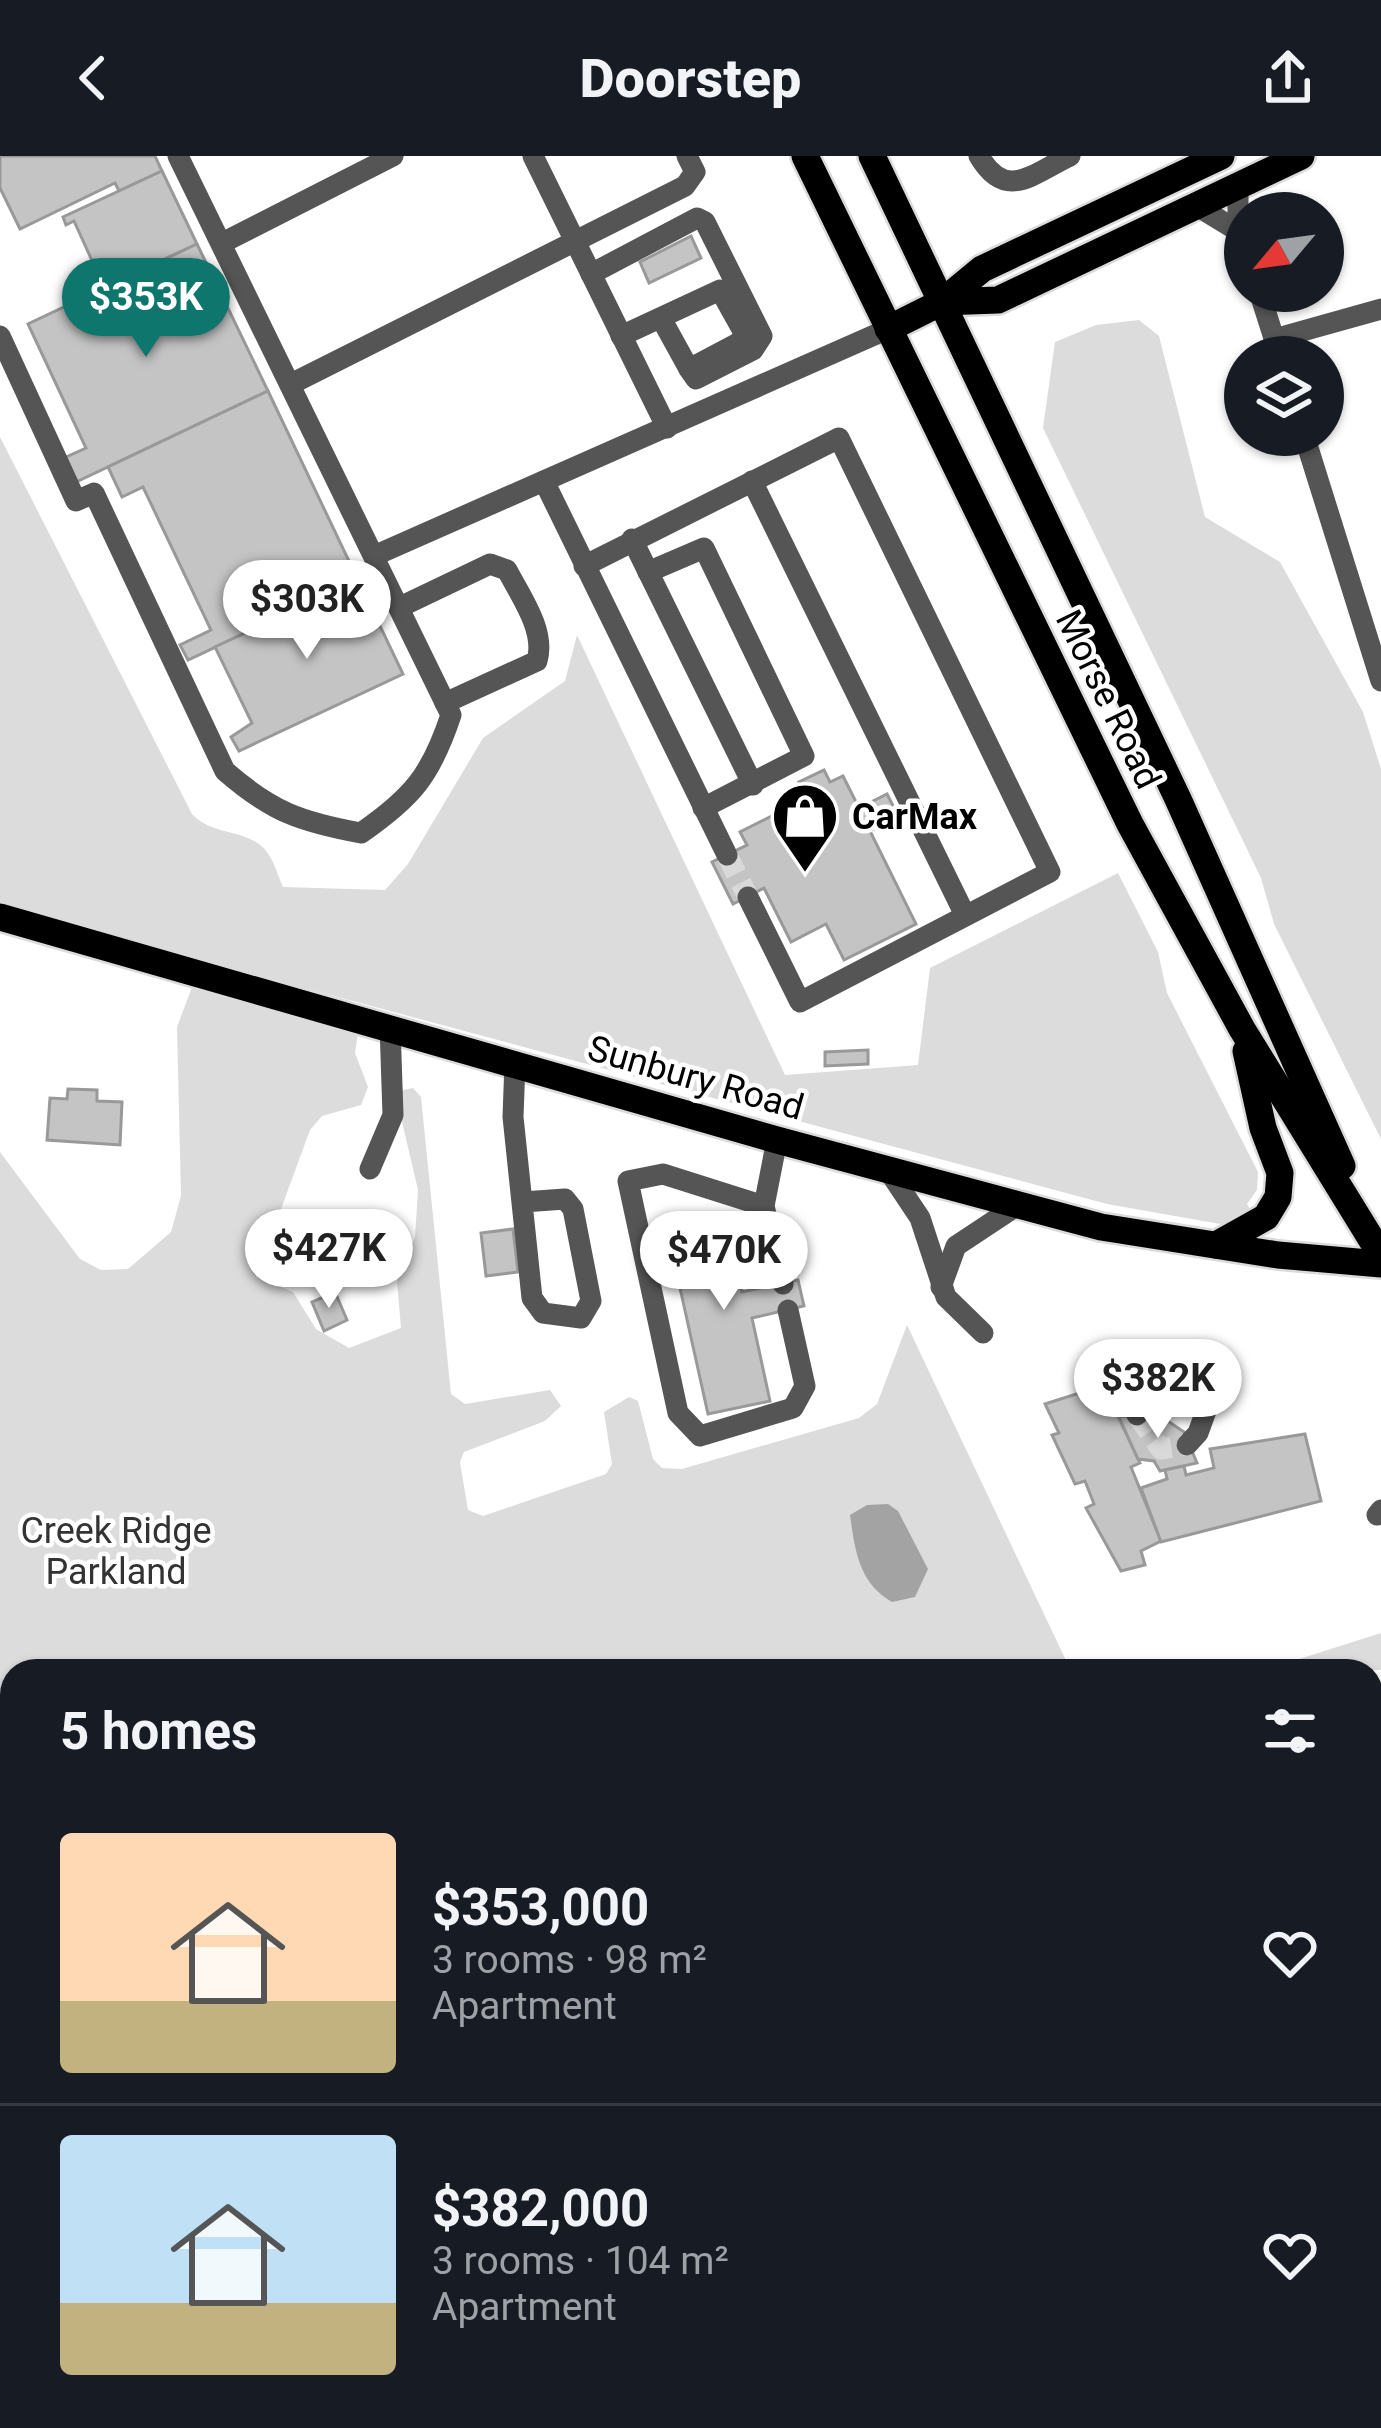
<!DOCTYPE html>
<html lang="en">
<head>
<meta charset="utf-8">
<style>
	body { margin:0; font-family:Roboto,sans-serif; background:#20242c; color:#f1f3f6; height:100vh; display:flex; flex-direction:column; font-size:45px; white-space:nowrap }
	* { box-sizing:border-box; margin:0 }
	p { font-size:39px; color:#9ea1a6 }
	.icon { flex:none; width:66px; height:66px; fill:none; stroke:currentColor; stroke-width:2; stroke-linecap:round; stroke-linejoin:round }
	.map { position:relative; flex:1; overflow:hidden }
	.sheet { position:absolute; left:0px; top:1503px; width:1383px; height:771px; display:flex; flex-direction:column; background:#171b24; border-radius:36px 36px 0 0; box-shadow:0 3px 9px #0004 }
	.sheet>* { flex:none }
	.needle { width:78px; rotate:241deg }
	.tools { position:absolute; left:1224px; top:36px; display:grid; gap:24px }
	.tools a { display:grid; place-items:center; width:120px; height:120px; border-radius:50%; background:#171b24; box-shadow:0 3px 9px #0004; font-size:60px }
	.price { position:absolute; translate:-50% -102px; padding:0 27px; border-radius:42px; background:#fff; color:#222; font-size:39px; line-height:78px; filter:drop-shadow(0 3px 6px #0008) }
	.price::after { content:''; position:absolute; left:50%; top:72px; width:36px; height:27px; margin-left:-18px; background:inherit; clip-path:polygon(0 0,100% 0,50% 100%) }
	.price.active { background:#0f766e; color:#fff }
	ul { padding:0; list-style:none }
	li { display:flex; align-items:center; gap:36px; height:300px; padding:0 60px }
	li+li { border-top:3px solid #363941 }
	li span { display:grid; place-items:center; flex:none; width:336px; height:240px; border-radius:12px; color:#555 }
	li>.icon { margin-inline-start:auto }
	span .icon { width:144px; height:144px; fill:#fffc; stroke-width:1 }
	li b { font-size:51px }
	h2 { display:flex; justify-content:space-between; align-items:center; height:144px; padding:0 60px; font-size:51px }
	header { display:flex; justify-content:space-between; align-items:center; height:156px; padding:0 60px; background:#171b24; font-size:54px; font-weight:800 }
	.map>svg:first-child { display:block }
	.green { fill:#dcdcdc }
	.water { fill:#a3a3a3 }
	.building { fill:#c4c4c4; stroke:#999; stroke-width:3 }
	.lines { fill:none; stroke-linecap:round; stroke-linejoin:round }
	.minor-tunnel { stroke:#d9d9d9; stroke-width:21; stroke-dasharray:21 10; stroke-linecap:butt }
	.major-casing { stroke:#dbdbdb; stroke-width:32 }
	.path { stroke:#777; stroke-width:3; stroke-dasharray:3 6; stroke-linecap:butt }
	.minor { stroke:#555; stroke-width:21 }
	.major { stroke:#000; stroke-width:27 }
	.labels { text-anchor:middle; stroke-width:9; stroke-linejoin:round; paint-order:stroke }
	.street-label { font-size:36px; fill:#000; stroke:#fff }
	.poi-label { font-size:36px; font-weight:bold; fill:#000; stroke:#fff; text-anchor:start }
	.park-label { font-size:36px; fill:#333; stroke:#fff }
</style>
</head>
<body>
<header><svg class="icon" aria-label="back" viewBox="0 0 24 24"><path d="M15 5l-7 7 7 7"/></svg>Doorstep<svg class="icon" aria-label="share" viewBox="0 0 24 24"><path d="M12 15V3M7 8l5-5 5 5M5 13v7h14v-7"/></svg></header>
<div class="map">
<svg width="1381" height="2272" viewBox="0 0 1381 2272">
	<rect width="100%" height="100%" fill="#fff"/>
	<!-- green -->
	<g class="green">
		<polygon points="1139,164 1159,180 1205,361 1280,406 1363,556 1381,613 1381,983 1274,768 1261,722 1043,272 1055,186 1096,169"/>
		<path d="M0,281L192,658C213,681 249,672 267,696C274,705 278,720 283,731L385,734L408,708L483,582L565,525L577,479L785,919L918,909L930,812L1118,717L1158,796L1167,837L1258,1016L1257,1034L1247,1048L1253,1059L1220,1068L1107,1048L0,750Z"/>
		<polygon points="192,831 358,877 355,897 368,931 361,949 322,960 310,974 256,1121 293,1136 316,1173 349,1192 401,1172 397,1126 415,1081 418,1034 395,936 413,932 421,941 451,1238 465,1248 550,1234 561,1250 545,1265 464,1296 460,1306 468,1354 483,1360 606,1318 612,1308 604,1256 629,1241 638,1245 653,1303 662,1312 682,1313 859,1262 877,1248 907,1169 1071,1515 12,1515 12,2013 0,2008 0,996 80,1103 101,1114 128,1113 171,1076 181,1040 177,871"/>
		<polygon points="1381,1477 1381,1514 1261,1515"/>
		<polygon points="1381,1544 1381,1988 1371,1988 1371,1547"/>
		<polygon points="0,2052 12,2052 12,2262 338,2262 320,2272 0,2272"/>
	</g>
	<!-- water -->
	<path class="water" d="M888,1348L898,1355L928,1413L915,1441L892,1446C859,1427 855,1395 850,1359L867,1349Z"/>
	<!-- building -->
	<g class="building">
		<polygon points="0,0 155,0 162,15 119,35 115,27 20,73 0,32"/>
		<polygon points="162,15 197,88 104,131 74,65 66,69 63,61"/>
		<polygon points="691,80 701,102 649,127 640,106"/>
		<polygon points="197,88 268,235 76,326 64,302 86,292 28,168"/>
		<polygon points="268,235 358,424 188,504 180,489 211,474 143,331 122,341 108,311"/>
		<polygon points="358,424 403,518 239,595 231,581 252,567 215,491"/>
		<polygon points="824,614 830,626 843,620 859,652 887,638 899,661 870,675 916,768 844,804 826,768 791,786 764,732 733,748 712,706 747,689 740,676 807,642 799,626"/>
		<polygon points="868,894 868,908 825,910 825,896"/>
		<polygon points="68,933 97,934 97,945 122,946 120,989 47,984 50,942 67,943"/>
		<polygon points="725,1057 742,1136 798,1124 804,1150 752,1162 770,1245 708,1258 666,1069"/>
		<polygon points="340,1069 354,1088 316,1117 301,1098"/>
		<polygon points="513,1073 518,1116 486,1120 481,1077"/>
		<polygon points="335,1136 347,1164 324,1175 312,1146"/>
		<polygon points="1095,1232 1102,1246 1110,1243 1140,1307 1131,1311 1161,1385 1141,1395 1145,1409 1121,1415 1086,1352 1094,1348 1085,1325 1075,1328 1052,1279 1059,1277 1045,1248"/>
		<polygon points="1156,1257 1184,1276 1197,1307 1160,1315 1154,1305 1138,1303 1119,1261"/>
		<polygon points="1305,1278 1321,1345 1161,1386 1141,1332 1167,1323 1165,1314 1184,1310 1186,1319 1214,1312 1210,1293"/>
		<polygon points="1285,2262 1328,2262 1324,2272 1281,2272"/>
	</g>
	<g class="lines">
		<!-- minor-tunnel -->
		<g class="minor-tunnel">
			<polyline points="727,699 748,741"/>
			<polyline points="1137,1259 1161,1293 1187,1289"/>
		</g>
		<!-- major casing -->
		<g class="major-casing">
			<g id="major">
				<polyline points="805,0 1130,668 1242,873 1381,1099"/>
				<polyline points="872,0 1178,643 1342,1010"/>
				<polyline points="942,146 998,144 1301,0"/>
				<polyline points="888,173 942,146 982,113 1221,0"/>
				<polyline points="0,761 777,984 1101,1071 1278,1099 1381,1108"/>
				<polyline points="1216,1089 1266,1061 1278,1041 1280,1017 1263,972 1246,895"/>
			</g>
		</g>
		<!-- path -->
		<g class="path">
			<polyline points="1371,1695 1381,1685"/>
			<polyline points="0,2135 12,2134"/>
			<polyline points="77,2262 81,2272"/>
		</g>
		<!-- minor -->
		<g class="minor">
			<polyline points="533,0 667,272"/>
			<path d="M979,0C1006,46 1032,18 1070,0"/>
			<polyline points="1238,30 1238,75 1245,95"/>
			<polyline points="1197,50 1238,75"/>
			<polyline points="222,87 393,0"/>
			<polyline points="591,118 697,62 705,66 762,180 753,194 696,223 689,213"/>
			<polyline points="1259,135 1280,201"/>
			<path d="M0,180L76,345L94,337L225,615C272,656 301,666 361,677C413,641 431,619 451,559L178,0"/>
			<polyline points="621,180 720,134 744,177 740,186 689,213 662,164"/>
			<polyline points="1274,183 1381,153"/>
			<polyline points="291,228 685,30 695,16 687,0"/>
			<polyline points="1304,279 1381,525"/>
			<polyline points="544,325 727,699"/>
			<polyline points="752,325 965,759"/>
			<polyline points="632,383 753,629"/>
			<polyline points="376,399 888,173"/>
			<polyline points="584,410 839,282 1050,716 800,846 748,741"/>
			<polyline points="648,416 704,392 804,600 703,652"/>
			<path d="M400,451L490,408L507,414C521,441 546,475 537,505L445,547"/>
			<polyline points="515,906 513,961 532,1142 543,1157 581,1162 591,1145 573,1053 565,1043 523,1046"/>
			<polyline points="777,984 764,1050 663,1018 628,1025 678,1257 700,1280 793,1252 805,1230 788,1154"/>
			<polyline points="370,1013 393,959 390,870"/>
			<polyline points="888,1014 920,1062 946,1141 983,1177"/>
			<polyline points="764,1050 783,1128"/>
			<polyline points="941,1131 956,1090 1018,1049"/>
			<polyline points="1117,1215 1137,1259"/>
			<polyline points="1187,1289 1198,1277 1210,1244"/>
			<polyline points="1377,1359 1381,1354"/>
			<polyline points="1371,2114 1381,2115"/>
			<polyline points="951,2262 953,2272"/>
			<polyline points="643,2272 660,2262"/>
			<polyline points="1234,2272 1237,2262"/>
		</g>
		<!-- major -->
		<use href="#major" class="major"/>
	</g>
	<!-- icons -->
	<defs>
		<g id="shop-pin" transform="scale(3.45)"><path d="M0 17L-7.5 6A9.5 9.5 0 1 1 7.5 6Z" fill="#000" stroke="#fff"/><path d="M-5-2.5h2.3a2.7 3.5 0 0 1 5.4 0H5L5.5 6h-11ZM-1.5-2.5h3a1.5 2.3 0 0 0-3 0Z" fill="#fff"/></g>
	</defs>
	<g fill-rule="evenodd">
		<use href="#shop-pin" x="805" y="660"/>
	</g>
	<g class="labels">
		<!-- street labels -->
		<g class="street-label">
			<text transform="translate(1109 543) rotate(64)" y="13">Morse Road</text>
			<text transform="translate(696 921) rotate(16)" y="13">Sunbury Road</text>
		</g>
		<!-- poi labels -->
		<g class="poi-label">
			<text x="852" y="673">CarMax</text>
		</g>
		<!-- park labels -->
		<g class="park-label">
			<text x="116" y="1387">Creek Ridge<tspan x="116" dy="41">Parkland</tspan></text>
		</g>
	</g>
</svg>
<div class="tools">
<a><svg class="needle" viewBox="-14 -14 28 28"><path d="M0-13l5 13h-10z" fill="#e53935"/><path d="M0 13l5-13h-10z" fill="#9ea1a6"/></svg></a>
<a><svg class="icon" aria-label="layers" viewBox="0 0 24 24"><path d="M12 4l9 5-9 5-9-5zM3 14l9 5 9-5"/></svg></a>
</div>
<b class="price active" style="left:146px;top:204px">$353K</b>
<b class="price" style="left:307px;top:506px">$303K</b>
<b class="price" style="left:329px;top:1155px">$427K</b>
<b class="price" style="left:724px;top:1157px">$470K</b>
<b class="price" style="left:1158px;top:1285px">$382K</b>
<section class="sheet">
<h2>5 homes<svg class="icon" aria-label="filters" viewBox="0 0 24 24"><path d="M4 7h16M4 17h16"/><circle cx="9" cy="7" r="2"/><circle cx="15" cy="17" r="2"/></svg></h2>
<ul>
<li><span style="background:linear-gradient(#ffd9b3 70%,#c2b280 0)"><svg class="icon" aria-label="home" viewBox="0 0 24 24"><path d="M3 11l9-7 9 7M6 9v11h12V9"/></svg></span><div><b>$353,000</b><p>3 rooms · 98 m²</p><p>Apartment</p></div><svg class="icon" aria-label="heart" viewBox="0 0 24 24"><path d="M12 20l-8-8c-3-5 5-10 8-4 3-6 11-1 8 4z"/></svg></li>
<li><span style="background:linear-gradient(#bfe0f5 70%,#c2b280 0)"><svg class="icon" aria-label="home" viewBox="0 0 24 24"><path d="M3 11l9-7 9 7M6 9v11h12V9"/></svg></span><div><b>$382,000</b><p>3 rooms · 104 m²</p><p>Apartment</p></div><svg class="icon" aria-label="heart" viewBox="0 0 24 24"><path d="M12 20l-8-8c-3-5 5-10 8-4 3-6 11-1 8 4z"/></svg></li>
</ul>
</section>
</div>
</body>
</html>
